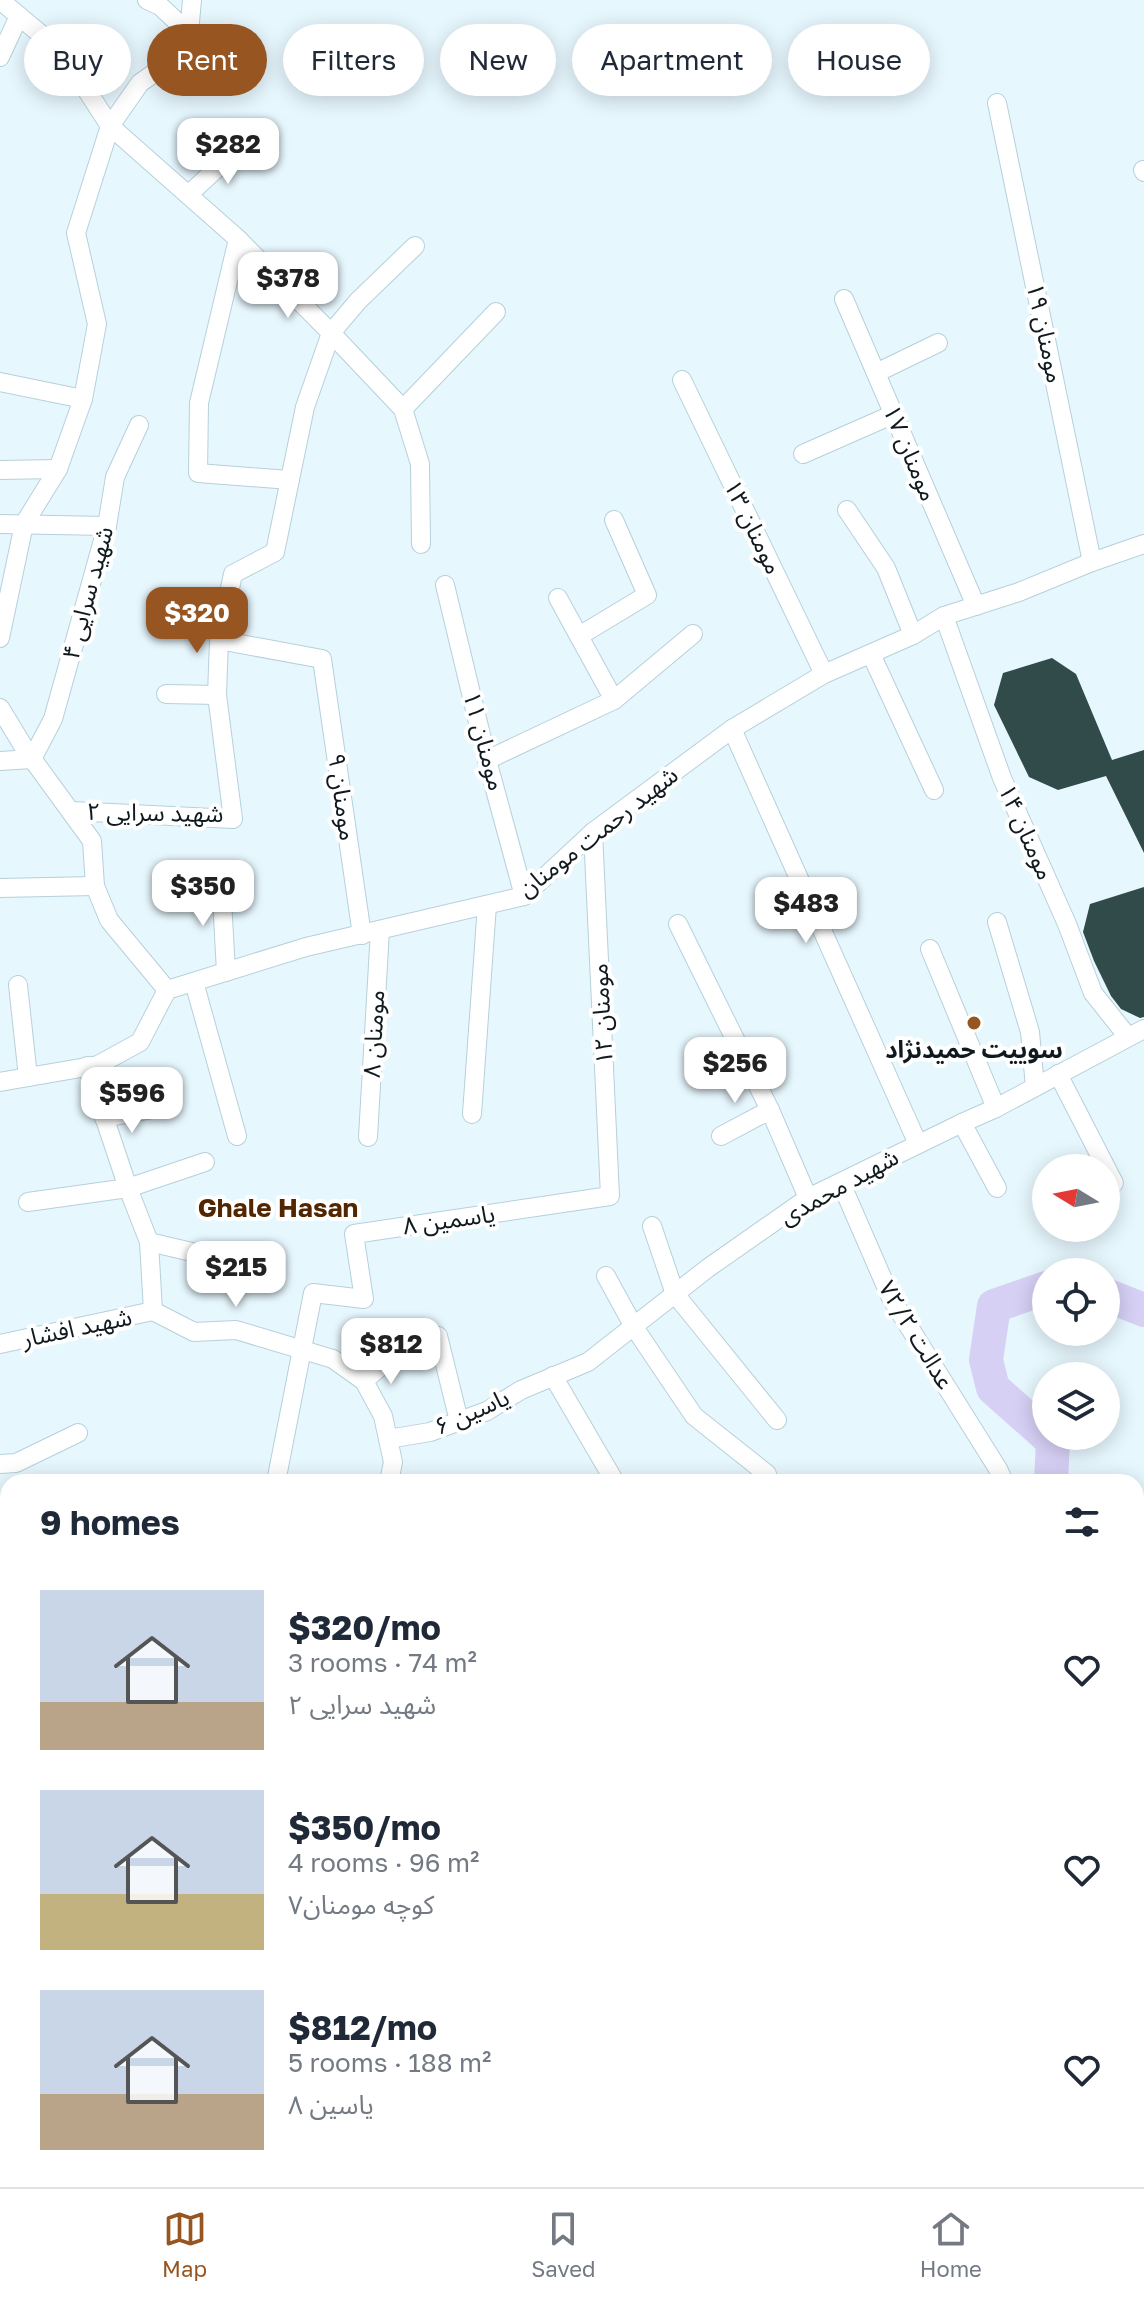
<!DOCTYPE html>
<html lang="en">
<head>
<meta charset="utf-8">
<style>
	body { margin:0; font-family:"Golos Text","Noto Sans Arabic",sans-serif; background:#f6f6f7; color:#1f2937; height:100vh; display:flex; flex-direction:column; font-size:30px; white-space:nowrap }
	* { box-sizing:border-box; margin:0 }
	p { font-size:26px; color:#747a83 }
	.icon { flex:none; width:44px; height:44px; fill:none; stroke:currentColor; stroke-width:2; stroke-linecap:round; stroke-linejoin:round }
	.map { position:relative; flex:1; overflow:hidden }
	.drawer { position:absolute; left:0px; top:1474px; width:1144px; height:714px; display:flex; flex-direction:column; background:#fff; border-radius:24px 24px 0 0; box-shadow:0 4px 20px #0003 }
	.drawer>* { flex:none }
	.guide { position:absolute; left:24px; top:24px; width:1096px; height:72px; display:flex; gap:16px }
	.needle { width:52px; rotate:280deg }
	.tools { position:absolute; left:1032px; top:1154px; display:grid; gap:16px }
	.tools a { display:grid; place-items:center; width:88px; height:88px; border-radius:50%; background:#fff; box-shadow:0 4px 20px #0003; font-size:40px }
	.price { position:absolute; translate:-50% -68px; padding:0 18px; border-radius:16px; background:#fff; color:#222; font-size:26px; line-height:52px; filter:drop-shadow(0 2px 4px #0008) }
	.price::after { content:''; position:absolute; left:50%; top:48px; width:24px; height:18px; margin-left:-12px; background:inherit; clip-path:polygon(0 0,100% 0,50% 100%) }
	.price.current { background:#975621; color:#fff }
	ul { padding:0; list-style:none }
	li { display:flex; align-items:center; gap:24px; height:200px; padding:0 40px }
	li span { display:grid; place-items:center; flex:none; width:224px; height:160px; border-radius:0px; color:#555 }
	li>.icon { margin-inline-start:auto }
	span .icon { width:96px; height:96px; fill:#fffc; stroke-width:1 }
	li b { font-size:34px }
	h2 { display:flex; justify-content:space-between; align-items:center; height:96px; padding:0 40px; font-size:34px }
	.chip { padding:0 28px; border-radius:36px; background:#fff; box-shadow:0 4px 20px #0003; font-size:28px; line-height:72px }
	.chip.current { background:#975621; color:#fff }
	.menu { display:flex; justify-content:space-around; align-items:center; height:112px; border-top:2px solid #e0e1e3; background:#fff; font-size:22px; color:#747a83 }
	.menu a { display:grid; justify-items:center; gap:4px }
	.menu .current { color:#975621 }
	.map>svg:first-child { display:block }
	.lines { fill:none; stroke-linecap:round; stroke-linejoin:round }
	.river { stroke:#d6d0f5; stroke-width:34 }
	.building { fill:#304b49 }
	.minor-casing { stroke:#b6d0db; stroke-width:20 }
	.primary-casing { stroke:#b6d0db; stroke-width:32 }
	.minor { stroke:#fff; stroke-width:18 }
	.primary { stroke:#fff; stroke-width:30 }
	.poi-dot { fill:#975621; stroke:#fff; stroke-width:3 }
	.labels { text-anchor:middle; stroke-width:8; stroke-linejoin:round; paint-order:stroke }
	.street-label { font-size:24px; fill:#101a1e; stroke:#fff }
	.poi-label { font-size:24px; font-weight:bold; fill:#101a1e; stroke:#fff }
	.neighbourhood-label { font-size:26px; font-weight:bold; fill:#512600; stroke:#fff }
</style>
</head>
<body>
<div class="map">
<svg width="1144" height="2187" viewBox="0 0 1144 2187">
	<rect width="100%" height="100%" fill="#e7f7fe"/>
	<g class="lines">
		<!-- river -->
		<g class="river">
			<polyline points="1046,1288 994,1306 986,1360 993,1388 1046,1435"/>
			<polyline points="1106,1295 1144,1310"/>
			<polyline points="1047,1436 1053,1441 1051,1482"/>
			<polyline points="0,1886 8,1886"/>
		</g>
	</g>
	<!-- building -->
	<g class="building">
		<polygon points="1052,658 1076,674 1112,760 1144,750 1144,853 1106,776 1058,790 1029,777 994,705 1003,673"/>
		<polygon points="1144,887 1144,1017 1140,1018 1121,1009 1111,996 1094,961 1083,932 1090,904"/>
	</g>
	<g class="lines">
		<!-- minor casing -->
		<g class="minor-casing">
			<g id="minor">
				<polyline points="0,0 19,16"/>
				<polyline points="147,0 160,6 189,33"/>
				<polyline points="0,57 19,16 62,52 110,126 238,239 331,333 305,407 275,552 233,574 219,640 217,695 233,819 71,811"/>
				<polyline points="997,103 1092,562"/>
				<polyline points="1143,170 1144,172"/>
				<polyline points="188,195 240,147"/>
				<polyline points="238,239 199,403 198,473 290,480"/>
				<polyline points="415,246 358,301 331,333 403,409 420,464 421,544"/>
				<polyline points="844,299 976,606"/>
				<polyline points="876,373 938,343"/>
				<polyline points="682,380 824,674"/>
				<polyline points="0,382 83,399"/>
				<polyline points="403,409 496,312"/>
				<polyline points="803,454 894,414"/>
				<polyline points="0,470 58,469"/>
				<polyline points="847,510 886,568 913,635"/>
				<polyline points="0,524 107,526"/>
				<polyline points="445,585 487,760 524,896"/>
				<polyline points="558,598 614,700"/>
				<polyline points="944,616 1002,778 1067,924 1093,993 1128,1037"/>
				<polyline points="579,636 647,595 614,520"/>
				<polyline points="0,638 24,524 58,469 83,399 97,324 76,233 110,126 140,83 180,55 189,33 192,0"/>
				<polyline points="219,640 322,659 362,935"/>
				<polyline points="871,654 934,790"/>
				<polyline points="166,694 217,695"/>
				<polyline points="0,708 25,749 92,841 95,886 109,920 167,990"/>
				<polyline points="732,729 918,1144"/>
				<polyline points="487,760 614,700 693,634"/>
				<polyline points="0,761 32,759 53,719 107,526 115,477 139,425"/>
				<polyline points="221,881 226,972"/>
				<polyline points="0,888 95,886"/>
				<polyline points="997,922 1030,1032 1035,1087"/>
				<polyline points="678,924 770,1110 808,1198"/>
				<polyline points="930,949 996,1108"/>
				<polyline points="194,982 237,1136"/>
				<polyline points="18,985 28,1077"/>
				<polyline points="87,1066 128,1188 149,1242 153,1311"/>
				<polyline points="1058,1074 1114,1183"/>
				<polyline points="0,1082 98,1065 140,1042 167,990 306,947 524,896 593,832 732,729 824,674 913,635 944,616 1019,592 1092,562 1144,544"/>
				<polyline points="472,1114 487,905"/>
				<polyline points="104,1118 152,1109"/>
				<polyline points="962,1123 997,1188"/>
				<polyline points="721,1136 770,1110"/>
				<polyline points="368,1137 380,930"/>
				<polyline points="841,1183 891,1298 998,1469 1004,1482"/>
				<polyline points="28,1202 128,1188 205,1162"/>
				<polyline points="652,1226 675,1294 777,1420"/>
				<polyline points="149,1242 196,1253"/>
				<polyline points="606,1276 634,1327 694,1416 767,1474"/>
				<polyline points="153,1311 194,1332 236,1330 333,1359 364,1381 383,1416 393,1462 389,1482"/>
				<polyline points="438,1336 459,1421"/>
				<polyline points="0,1344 153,1311"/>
				<polyline points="553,1376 615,1482"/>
				<polyline points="364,1381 418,1334"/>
				<polyline points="388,1439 430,1432 487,1411 521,1390 588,1362 708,1268 808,1198 962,1123 996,1108 1144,1029"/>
				<polyline points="0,1464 16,1463 78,1433"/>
				<polyline points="276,1482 313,1293 364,1299 354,1234 610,1196 593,832"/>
				<polyline points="1136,1688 1144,1704"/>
				<polyline points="0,1854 8,1854"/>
				<polyline points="1136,2145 1144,2142"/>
				<polyline points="254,2180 257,2187"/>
				<polyline points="373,2180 375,2187"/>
				<polyline points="731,2180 733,2187"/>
				<polyline points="1081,2180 1085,2187"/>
				<polyline points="1026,2187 1044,2180"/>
			</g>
		</g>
		<!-- primary casing -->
		<g class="primary-casing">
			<g id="primary">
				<polyline points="1136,1627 1144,1625"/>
				<polyline points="1136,1674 1144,1671"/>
				<polyline points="0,1998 8,1996"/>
				<polyline points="0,2024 8,2022"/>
				<polyline points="0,2051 8,2049"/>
				<polyline points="0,2083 8,2080"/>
			</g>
		</g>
		<!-- minor -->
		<use href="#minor" class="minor"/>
		<!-- primary -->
		<use href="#primary" class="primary"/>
	</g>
	<!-- markers -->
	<circle class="poi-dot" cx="974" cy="1023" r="8"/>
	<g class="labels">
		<!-- street labels -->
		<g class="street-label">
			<text transform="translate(1045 333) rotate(78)" y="8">مومنان ۱۹</text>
			<text transform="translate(910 453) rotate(67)" y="8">مومنان ۱۷</text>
			<text transform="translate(753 527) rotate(64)" y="8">مومنان ۱۳</text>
			<text transform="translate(88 593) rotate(-75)" y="8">شهید سرایی ۴</text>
			<text transform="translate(484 741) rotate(75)" y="8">مومنان ۱۱</text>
			<text transform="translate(342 797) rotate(82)" y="8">مومنان ۹</text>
			<text transform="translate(155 813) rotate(1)" y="8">شهید سرایی ۲</text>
			<text transform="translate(598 832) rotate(-38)" y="8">شهید رحمت مومنان</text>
			<text transform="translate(1026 832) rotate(66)" y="8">مومنان ۱۴</text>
			<text transform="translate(602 1014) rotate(-93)" y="8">مومنان ۱۲</text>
			<text transform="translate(374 1034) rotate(-87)" y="8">مومنان ۸</text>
			<text transform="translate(839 1187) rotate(-29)" y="8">شهید محمدی</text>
			<text transform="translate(449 1220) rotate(-8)" y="8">یاسمین ۸</text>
			<text transform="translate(77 1328) rotate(-12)" y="8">شهید افشار</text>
			<text transform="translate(916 1335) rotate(59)" y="8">عدالت ۷۲/۲</text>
			<text transform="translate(472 1412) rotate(-24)" y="8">یاسین ۶</text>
		</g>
		<!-- poi labels -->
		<g class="poi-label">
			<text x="974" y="1058">سوییت حمیدنژاد</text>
		</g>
		<!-- neighbourhood labels -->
		<g class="neighbourhood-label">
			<text x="278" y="1217">Ghale Hasan</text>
		</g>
	</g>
</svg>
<div class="tools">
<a><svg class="needle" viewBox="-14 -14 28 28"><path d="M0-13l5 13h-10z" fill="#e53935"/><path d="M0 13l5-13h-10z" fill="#747a83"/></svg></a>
<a><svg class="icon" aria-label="locate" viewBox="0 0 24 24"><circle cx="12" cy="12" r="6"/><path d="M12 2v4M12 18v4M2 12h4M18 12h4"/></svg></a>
<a><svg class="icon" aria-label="layers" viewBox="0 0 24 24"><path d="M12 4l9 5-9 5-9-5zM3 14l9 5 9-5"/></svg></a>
</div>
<b class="price" style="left:228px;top:186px">$282</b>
<b class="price" style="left:288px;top:320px">$378</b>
<b class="price current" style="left:197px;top:655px">$320</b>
<b class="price" style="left:203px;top:928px">$350</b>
<b class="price" style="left:806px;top:945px">$483</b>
<b class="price" style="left:735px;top:1105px">$256</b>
<b class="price" style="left:132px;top:1135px">$596</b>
<b class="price" style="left:236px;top:1309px">$215</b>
<b class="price" style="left:391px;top:1386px">$812</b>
<div class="guide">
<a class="chip">Buy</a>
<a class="chip current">Rent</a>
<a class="chip">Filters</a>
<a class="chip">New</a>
<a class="chip">Apartment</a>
<a class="chip">House</a>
</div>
<section class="drawer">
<h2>9 homes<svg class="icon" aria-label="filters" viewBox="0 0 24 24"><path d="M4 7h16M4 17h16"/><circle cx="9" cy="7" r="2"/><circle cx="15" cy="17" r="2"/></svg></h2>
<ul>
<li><span style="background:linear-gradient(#c9d6e8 70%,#b9a48a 0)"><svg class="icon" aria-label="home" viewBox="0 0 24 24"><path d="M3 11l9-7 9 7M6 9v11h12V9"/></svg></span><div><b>$320/mo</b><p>3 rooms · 74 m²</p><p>شهید سرایی ۲</p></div><svg class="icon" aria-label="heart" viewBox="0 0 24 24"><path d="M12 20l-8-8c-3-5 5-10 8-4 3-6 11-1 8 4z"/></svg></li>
<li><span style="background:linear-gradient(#c9d6e8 65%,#c2b280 0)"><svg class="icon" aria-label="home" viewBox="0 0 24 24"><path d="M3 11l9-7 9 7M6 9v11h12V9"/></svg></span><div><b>$350/mo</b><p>4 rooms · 96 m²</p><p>کوچه مومنان۷</p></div><svg class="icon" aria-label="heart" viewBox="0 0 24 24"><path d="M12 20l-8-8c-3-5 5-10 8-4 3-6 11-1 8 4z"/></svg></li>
<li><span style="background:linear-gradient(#c9d6e8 65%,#b9a48a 0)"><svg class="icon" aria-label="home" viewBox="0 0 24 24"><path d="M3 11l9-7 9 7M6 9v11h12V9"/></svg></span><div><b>$812/mo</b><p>5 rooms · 188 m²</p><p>یاسین ۸</p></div><svg class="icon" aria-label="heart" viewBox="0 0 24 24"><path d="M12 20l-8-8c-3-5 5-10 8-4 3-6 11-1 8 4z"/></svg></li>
</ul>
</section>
</div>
<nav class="menu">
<a class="current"><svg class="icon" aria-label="map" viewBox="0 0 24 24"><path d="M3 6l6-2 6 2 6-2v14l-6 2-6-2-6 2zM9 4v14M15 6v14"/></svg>Map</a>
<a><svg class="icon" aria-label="saved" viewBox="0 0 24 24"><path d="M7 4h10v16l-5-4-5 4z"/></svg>Saved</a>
<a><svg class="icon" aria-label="home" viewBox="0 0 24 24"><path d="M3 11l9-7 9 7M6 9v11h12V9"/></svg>Home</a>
</nav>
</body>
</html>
